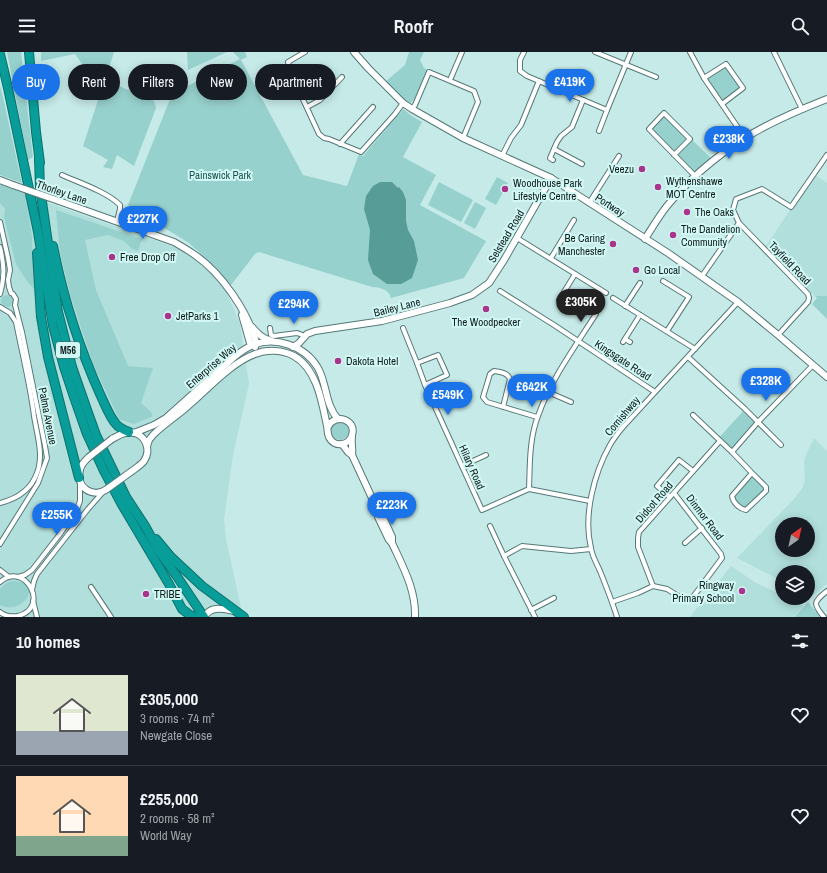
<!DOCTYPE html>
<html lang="en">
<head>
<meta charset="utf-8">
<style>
	body { margin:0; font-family:"Archivo Narrow",sans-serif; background:#242831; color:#f1f3f6; height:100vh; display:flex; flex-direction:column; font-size:15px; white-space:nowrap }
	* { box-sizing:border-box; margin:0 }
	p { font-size:13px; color:#9ea1a6 }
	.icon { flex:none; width:22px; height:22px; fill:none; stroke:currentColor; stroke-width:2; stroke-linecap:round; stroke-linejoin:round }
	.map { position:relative; height:565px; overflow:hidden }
	.panel { display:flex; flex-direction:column; background:#171b24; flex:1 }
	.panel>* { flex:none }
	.hud { position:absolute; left:12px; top:12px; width:400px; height:36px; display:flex; gap:8px }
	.needle { width:26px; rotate:34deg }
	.buttons { position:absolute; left:775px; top:465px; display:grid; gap:8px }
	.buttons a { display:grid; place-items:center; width:40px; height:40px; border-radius:50%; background:#171b24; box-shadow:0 2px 10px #0003; font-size:20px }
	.price { position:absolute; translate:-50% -34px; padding:0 9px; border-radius:14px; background:#1a73e8; color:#fff; font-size:13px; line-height:26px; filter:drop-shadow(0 1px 2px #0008) }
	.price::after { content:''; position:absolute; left:50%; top:24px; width:12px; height:9px; margin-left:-6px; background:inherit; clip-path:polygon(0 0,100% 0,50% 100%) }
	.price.on { background:#222; color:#fff }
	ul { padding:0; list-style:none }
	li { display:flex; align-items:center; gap:12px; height:100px; padding:0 16px }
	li+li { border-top:1px solid #363941 }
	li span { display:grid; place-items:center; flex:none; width:112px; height:80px; border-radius:0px; color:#555 }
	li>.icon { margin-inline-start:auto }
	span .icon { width:48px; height:48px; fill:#fffc; stroke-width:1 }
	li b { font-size:17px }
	h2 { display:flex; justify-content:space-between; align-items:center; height:48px; padding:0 16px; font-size:17px }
	.tag { padding:0 14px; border-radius:18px; background:#171b24; box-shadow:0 2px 10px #0003; font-size:14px; line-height:36px }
	.tag.on { background:#1a73e8; color:#fff }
	header { display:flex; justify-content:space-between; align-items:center; height:52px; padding:0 16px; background:#171b24; font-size:18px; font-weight:700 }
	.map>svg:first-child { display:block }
	.built { fill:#b1dfdc; fill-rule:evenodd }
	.green { fill:#97d1cd }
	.water { fill:#589c98 }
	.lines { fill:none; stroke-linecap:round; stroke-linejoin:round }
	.street-casing { stroke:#567977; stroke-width:6 }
	.secondary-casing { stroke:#567977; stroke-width:8 }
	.highway-casing { stroke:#0b716e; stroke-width:10 }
	.street { stroke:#fff; stroke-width:4 }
	.secondary { stroke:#fff; stroke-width:6 }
	.highway { stroke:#099d99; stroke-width:8 }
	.secondary-bridge-casing { stroke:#567977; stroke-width:8; stroke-linecap:butt }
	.secondary-bridge { stroke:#fff; stroke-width:6 }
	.poi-dot { fill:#aa348c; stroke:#d2f8f5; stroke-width:1.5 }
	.labels { text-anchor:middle; stroke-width:4; stroke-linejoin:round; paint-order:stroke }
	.shield { fill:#d2f8f5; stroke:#4a5f5e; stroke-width:1 }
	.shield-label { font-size:10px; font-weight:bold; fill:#0f1e1d }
	.poi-label { font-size:11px; fill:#0f1e1d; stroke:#d2f8f5; text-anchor:start }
	.park-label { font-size:11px; fill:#195452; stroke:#d2f8f5 }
	.street-label { font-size:11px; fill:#0f1e1d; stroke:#d2f8f5 }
</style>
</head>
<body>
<header><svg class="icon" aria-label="menu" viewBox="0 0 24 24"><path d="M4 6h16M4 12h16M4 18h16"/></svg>Roofr<svg class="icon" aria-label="search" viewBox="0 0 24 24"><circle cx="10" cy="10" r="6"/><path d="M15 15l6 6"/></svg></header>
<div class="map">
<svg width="827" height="565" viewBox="0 0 827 565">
	<rect width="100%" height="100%" fill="#c5eae8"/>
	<!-- built -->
	<g class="built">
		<polygon points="814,122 827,131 827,244 815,244 788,221 764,197"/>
		<polygon points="0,134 183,198 223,231 240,272 249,332 233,403 224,468 226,487 243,565 0,565"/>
		<path d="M814,386L827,399V532L810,546L808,544V520H782V529L737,506L794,447L803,435L805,427L804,410L806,403ZM782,472H808V498H782Z"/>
		<polygon points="731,514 756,531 782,543 782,546 787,546 804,554 795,565 690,565"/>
	</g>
	<!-- green -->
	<g class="green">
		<polygon points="7,0 21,0 33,105 28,108"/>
		<polygon points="41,0 114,0 105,28 154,49 156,56 134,114 117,103 112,117 103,115 108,108 83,94 103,33 100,37 75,2 41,9"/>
		<polygon points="187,0 227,0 188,18"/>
		<path d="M233,0H245L247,5L241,8L303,123L347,134L359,102L363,104L403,57L412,64L422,70L403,105L436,123L420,153L486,189L464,226L391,246C390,238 379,235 372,235L259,200L255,202L231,233L201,202L189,191L142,162L128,153L172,42L240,7Z"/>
		<polygon points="409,0 424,0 420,8 424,16 428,18 416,45 410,52 401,46 385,30 405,13"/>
		<polygon points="726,12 743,36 722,52 704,26"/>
		<polygon points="0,34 3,45 22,131 0,123"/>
		<polygon points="664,61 713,108 695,124 649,77"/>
		<polygon points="497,125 508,131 496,153 485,147"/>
		<polygon points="439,130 473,148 461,170 428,153"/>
		<polygon points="0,131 25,140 32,184 34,237 27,229 16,212 4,165 5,157 0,151"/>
		<polygon points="475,150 486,156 475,177 464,171"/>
		<polygon points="56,158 142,187 138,199 132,197 124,189 108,183 85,188 96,238 128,314 153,316 141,351 150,359 153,364 134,372 119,367 93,312 70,242 60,201"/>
		<circle cx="7" cy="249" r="6"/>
		<polygon points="815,244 827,244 827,267 812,252 817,246"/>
		<polygon points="745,357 758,370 732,400 718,387"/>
		<circle cx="340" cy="379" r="9"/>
		<polygon points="752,421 767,437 746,458 741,457 732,444"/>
		<path d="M11,529C48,529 21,565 0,553V537L6,531Z"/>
		<polygon points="808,550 820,565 795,565"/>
	</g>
	<!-- water -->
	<polygon class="water" points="380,130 392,130 398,136 399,135 403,140 406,148 406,169 408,178 414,189 418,208 412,226 401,232 387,232 373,222 368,208 370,178 364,157 366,144 373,134"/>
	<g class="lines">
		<!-- street casing -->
		<g class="street-casing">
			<g id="street">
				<polyline points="305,0 288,10 289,14 300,41 319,82 324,86 329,87 361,100 395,62 403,51"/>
				<polyline points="524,0 520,8 520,19 527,24 607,58"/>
				<polyline points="595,0 656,25"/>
				<polyline points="690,0 704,26 745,86"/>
				<polyline points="774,0 802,57"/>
				<polyline points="704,26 726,12 743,36 722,52"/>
				<polyline points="450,28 462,0"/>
				<polyline points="307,55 320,48 342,25"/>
				<polyline points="412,57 415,53 429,20 474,39 478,50 463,86"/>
				<polyline points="599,79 607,58 631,0"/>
				<polyline points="340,92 373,55"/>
				<polyline points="554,97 582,112"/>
				<polyline points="674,103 690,87 664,61 649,77 695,124"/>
				<polyline points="502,104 511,86 521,73 539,29"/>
				<polyline points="553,108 550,106 557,90 561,84 572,75 583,48"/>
				<path d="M62,123C80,131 107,140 120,153V157L117,169"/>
				<polyline points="589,151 619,104"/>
				<polyline points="0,170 8,206 10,218 8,228 9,235 11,241 13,242 16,247 15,253 22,280 45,394 47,406 38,431 0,492"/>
				<polyline points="739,171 808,242 809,246 808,250 778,283"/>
				<polyline points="517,186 606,241"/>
				<path d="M0,195C4,213 5,224 0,242"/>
				<polyline points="551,206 574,168"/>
				<polyline points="702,224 739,171 733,158 736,147 762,137 791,155 827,103"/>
				<polyline points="663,229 689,245 667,279"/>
				<polyline points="500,239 554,273 655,340"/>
				<polyline points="613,246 695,297"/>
				<polyline points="559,248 575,222"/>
				<polyline points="625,254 640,231"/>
				<path d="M0,255L10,261L16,270C22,301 30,332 34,364C37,383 44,403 37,421C31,438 16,447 0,451"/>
				<polyline points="270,276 271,283 274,284 297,281 305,284"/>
				<polyline points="403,276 417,311 425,333 482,458 529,437 590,449"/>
				<polyline points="625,287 630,290"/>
				<polyline points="623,290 640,263"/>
				<polyline points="688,305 745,357 781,393"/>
				<polyline points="417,311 438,303 447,323 425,333"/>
				<polyline points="548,340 571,350"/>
				<path d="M503,355L510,327C508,321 501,320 494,319L490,322L483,345L487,350L537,365"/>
				<path d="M693,363L732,400L752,421L766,435V439L746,458C740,457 733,451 732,444L752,421"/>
				<polyline points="732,400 758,370 813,313"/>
				<polyline points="462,414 486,403"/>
				<path d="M529,437C530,413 529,387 538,364C550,329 576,293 596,262"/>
				<polyline points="670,445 657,434 679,408 693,419"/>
				<polyline points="490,474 504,504 535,565"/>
				<polyline points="685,491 702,476"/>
				<polyline points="504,504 522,494 571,499 591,497"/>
				<polyline points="0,518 9,525"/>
				<polyline points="18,525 25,523 32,518 60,482 77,457 80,449 80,432"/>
				<path d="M0,530C25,508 51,556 18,564C11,565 5,564 0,560"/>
				<polyline points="653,534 638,495 638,486 639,480 720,389"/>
				<polyline points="91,535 111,565"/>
				<polyline points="32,538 34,529 37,522 88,457 103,440"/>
				<polyline points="33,549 37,565"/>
				<polyline points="612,550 638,541 653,534 667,537 683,547 690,549 722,506 721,502 674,441"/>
				<polyline points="531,558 554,546"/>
				<path d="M617,565C612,549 606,534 600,519C597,512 592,504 591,496C583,464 594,421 610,393C614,386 618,381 623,375L738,250"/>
				<path d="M824,565C812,551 814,550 827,539"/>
			</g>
		</g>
		<!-- secondary casing -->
		<g class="secondary-casing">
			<g id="secondary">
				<polyline points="354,0 368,16 403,51 412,57 463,86 551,126 668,201 738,250 778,283 827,325"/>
				<polyline points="0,128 13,133"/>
				<path d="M59,149L174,190C181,194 188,198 195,203C221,221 247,258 256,290L254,293L255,295"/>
				<path d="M645,187C652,176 659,164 667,154C689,127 715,105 745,86C770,70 799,58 827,47"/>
				<polyline points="242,263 250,291 254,293"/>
				<path d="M252,275C258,282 263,287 272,289"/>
				<polyline points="293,295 299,291 307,282 315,279 382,269 450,251 472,243 489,231 504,208 551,126"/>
				<path d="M134,381L154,373L166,366L233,306C239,301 244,297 251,294C275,283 305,294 318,316C327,332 325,353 338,367"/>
				<path d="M352,385C351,391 353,397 352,403L379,461L382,463L392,485V491C403,515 416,538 415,565"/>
				<path d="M112,387C118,384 124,380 130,380C145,381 152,397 144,409C141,413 136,416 132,419"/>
				<polyline points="342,392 348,400 352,403"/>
				<path d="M147,394L149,388L153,383C164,372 177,364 188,354C207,338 232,310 255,302C267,297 283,298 294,304C317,317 322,350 327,374C328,378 327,381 329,385C334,396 349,394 352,383C357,368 335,360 328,375"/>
				<path d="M89,405C85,409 81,412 80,418C75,435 93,447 107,437"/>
				<polyline points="379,461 378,465 389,488 392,491"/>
				<path d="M204,565C211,553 223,557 235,559"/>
			</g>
		</g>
		<!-- highway casing -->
		<g class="highway-casing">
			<g id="highway">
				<polyline points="29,0 36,80 40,111"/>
				<polyline points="0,2 8,36 38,180 48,243 53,274 64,315 74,345 87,382 104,419 121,451 169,532 182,557 190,563 197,565"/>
				<polyline points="39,107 40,136 58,260 72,315 87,358 96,383 126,445 145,474 158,498 176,523 204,565"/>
				<path d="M53,194C63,245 79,295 100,342C105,352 109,364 116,372C119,376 124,378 129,380"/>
				<polyline points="37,201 41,265 48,305 79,426"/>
				<polyline points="156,487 171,505 202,534 244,565"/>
			</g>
		</g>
		<!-- street -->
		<use href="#street" class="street"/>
		<!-- secondary -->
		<use href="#secondary" class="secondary"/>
		<!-- highway -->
		<use href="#highway" class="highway"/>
		<!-- secondary-bridge casing -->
		<g class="secondary-bridge-casing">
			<g id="secondary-bridge">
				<polyline points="13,133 59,149"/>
				<polyline points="89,405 112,387"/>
				<polyline points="107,437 132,419"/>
			</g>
		</g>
		<!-- secondary-bridge -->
		<use href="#secondary-bridge" class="secondary-bridge"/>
	</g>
	<!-- markers -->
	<g class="poi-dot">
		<circle cx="642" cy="117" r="4"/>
		<circle cx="658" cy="135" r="4"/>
		<circle cx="505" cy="137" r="4"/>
		<circle cx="687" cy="160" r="4"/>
		<circle cx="673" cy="183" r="4"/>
		<circle cx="613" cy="192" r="4"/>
		<circle cx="112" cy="205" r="4"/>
		<circle cx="636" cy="218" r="4"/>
		<circle cx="486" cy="257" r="4"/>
		<circle cx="168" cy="264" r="4"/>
		<circle cx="338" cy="309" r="4"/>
		<circle cx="742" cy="539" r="4"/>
		<circle cx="146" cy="542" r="4"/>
	</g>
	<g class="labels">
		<!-- shield labels -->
		<rect class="shield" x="56" y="290" width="24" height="16" rx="3"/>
		<g class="shield-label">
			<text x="68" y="302">M56</text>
		</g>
		<!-- poi labels -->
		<g class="poi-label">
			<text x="634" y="121" text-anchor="end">Veezu</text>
			<text x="666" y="133">Wythenshawe<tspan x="666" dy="13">MOT Centre</tspan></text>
			<text x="513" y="135">Woodhouse Park<tspan x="513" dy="13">Lifestyle Centre</tspan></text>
			<text x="695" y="164">The Oaks</text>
			<text x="681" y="181">The Dandelion<tspan x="681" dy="13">Community</tspan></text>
			<text x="605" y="190" text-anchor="end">Be Caring<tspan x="605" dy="13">Manchester</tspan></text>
			<text x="120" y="209">Free Drop Off</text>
			<text x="644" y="222">Go Local</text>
			<text x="176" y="268">JetParks 1</text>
			<text x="486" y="274" text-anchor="middle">The Woodpecker</text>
			<text x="346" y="313">Dakota Hotel</text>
			<text x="734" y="537" text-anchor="end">Ringway<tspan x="734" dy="13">Primary School</tspan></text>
			<text x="154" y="546">TRIBE</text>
		</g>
		<!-- park labels -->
		<g class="park-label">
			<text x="220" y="127">Painswick Park</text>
		</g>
		<!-- street labels -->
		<g class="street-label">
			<text transform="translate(62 140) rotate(19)" y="4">Thorley Lane</text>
			<text transform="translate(610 153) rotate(33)" y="4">Portway</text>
			<text transform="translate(506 184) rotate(-59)" y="4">Selstead Road</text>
			<text transform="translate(790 211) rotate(46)" y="4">Tayfield Road</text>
			<text transform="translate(397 255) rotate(-14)" y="4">Bailey Lane</text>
			<text transform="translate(623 308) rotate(33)" y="4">Kingsgate Road</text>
			<text transform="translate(211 314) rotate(-41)" y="4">Enterprise Way</text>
			<text transform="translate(48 364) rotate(79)" y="4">Palma Avenue</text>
			<text transform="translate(622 364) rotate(-50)" y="4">Cornishway</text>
			<text transform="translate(472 415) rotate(66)" y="4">Hilary Road</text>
			<text transform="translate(654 450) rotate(-49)" y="4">Didcot Road</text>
			<text transform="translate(705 465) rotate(53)" y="4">Dinmor Road</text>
		</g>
	</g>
</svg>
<div class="buttons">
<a><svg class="needle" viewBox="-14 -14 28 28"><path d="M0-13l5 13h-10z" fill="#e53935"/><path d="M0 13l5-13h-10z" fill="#9ea1a6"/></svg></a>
<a><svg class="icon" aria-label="layers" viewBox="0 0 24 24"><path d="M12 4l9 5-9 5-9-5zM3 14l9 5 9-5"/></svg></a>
</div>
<b class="price" style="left:570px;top:51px">£419K</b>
<b class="price" style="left:729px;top:108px">£238K</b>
<b class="price" style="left:143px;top:188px">£227K</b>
<b class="price on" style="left:581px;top:271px">£305K</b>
<b class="price" style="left:294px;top:273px">£294K</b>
<b class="price" style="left:766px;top:350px">£328K</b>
<b class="price" style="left:532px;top:356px">£642K</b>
<b class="price" style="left:448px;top:364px">£549K</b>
<b class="price" style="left:392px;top:474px">£223K</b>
<b class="price" style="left:57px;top:484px">£255K</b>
<div class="hud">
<a class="tag on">Buy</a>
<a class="tag">Rent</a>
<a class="tag">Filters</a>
<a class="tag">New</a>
<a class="tag">Apartment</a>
</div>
</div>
<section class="panel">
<h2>10 homes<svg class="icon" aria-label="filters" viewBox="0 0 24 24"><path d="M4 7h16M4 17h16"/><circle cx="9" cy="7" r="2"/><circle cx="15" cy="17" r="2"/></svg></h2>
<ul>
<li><span style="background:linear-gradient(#dfe7d0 70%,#9aa5b1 0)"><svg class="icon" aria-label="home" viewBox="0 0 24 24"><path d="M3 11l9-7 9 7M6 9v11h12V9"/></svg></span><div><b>£305,000</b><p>3 rooms · 74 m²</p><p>Newgate Close</p></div><svg class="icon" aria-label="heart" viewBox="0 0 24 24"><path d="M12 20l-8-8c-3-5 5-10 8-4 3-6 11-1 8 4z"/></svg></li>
<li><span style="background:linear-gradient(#ffd9b3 75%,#7fa58c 0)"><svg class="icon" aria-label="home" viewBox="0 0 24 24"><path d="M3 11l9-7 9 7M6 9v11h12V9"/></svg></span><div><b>£255,000</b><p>2 rooms · 58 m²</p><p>World Way</p></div><svg class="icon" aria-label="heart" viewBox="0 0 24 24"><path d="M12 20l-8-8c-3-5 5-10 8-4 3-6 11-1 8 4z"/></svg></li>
</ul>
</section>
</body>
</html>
